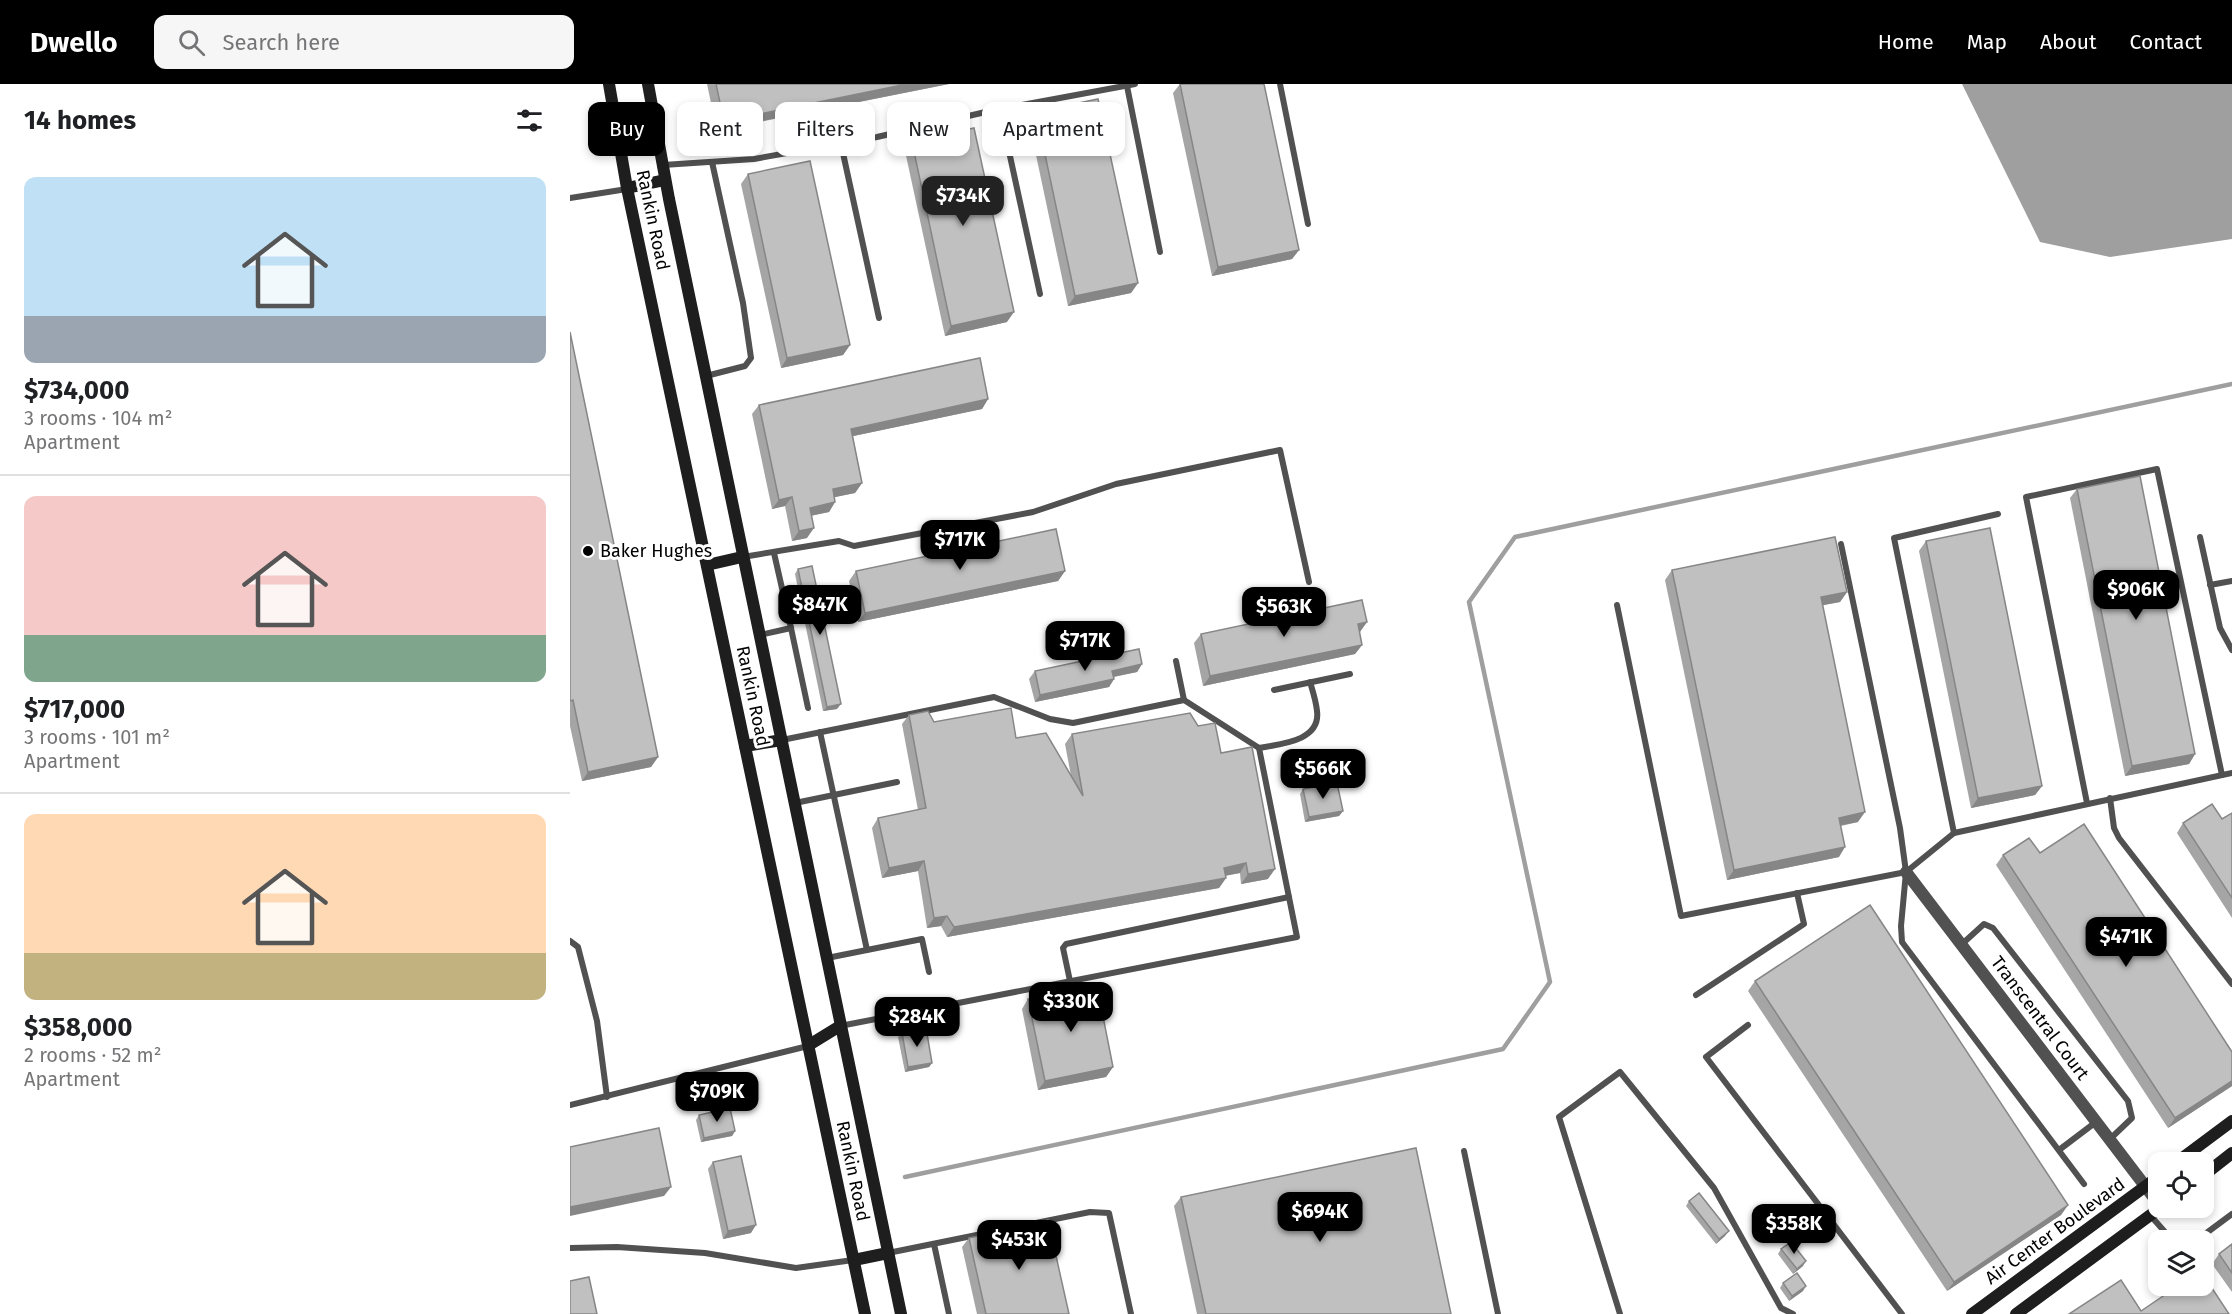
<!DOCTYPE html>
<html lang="en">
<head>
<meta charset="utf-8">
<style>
	body { margin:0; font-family:"Fira Sans",sans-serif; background:#f6f6f6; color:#202124; height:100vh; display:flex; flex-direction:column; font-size:22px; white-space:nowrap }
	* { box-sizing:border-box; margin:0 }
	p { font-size:20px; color:#757577 }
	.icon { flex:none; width:33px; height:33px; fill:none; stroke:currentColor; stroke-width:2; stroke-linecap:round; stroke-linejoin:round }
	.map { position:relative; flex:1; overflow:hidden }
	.sheet { display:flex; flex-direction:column; background:#fff; width:570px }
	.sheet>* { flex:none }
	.guide { position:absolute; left:18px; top:18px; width:570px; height:54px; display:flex; gap:12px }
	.buttons { position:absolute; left:1578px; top:1068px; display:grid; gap:12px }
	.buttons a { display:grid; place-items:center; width:66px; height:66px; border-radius:12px; background:#fff; box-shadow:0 3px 9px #0003; font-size:30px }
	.price { position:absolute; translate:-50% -51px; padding:0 14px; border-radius:12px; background:#000; color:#fff; font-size:20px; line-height:39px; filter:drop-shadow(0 2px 3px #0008) }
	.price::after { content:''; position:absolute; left:50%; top:36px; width:18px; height:14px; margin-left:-9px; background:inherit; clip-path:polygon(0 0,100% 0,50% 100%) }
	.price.active { background:#222; color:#fff }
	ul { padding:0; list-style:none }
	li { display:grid; align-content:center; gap:12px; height:318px; padding:0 24px }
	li+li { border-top:2px solid #e0e0e0 }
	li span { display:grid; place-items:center; height:186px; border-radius:12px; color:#555 }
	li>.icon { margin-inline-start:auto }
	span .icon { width:108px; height:108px; fill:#fffc; stroke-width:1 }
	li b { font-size:26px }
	h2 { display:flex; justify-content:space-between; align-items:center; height:72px; padding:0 24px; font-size:26px }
	.tag { padding:0 21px; border-radius:12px; background:#fff; box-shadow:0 3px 9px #0003; font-size:21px; line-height:54px }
	.tag.active { background:#000; color:#fff }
	header { display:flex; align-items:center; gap:36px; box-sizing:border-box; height:84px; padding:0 30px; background:#000; color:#fff }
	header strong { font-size:28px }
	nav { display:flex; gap:33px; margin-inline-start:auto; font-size:21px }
	.search { width:420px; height:54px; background:#f6f6f6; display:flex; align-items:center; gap:15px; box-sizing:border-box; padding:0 21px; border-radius:12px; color:#757577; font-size:22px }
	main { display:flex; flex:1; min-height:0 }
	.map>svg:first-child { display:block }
	.water { fill:#9f9f9f }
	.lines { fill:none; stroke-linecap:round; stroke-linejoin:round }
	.stream { stroke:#9f9f9f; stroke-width:4.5 }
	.lane { stroke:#515151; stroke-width:6 }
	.street { stroke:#515151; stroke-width:12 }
	.secondary { stroke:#1e1e1e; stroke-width:12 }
	.wall { fill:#a5a5a5 }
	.shaded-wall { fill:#868686 }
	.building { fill:#c0c0c0; stroke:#868686; stroke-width:1.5 }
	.poi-dot { fill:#000; stroke:#fff; stroke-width:2 }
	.labels { text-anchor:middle; stroke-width:6; stroke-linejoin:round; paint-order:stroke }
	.street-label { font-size:18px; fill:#000; stroke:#fff }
	.poi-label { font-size:18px; fill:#000; stroke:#fff; text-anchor:start }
</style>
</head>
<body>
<header>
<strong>Dwello</strong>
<div class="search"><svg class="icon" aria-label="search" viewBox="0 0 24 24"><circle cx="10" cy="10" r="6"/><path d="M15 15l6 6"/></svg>Search here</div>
<nav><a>Home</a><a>Map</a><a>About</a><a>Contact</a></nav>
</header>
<main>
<section class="sheet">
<h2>14 homes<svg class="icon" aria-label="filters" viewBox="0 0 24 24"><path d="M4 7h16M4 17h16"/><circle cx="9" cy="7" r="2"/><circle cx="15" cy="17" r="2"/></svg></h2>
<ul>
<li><span style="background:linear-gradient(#bfe0f5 75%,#9aa5b1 0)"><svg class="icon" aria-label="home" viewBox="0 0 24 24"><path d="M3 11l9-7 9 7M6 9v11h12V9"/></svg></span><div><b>$734,000</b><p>3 rooms · 104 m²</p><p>Apartment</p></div></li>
<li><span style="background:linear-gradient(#f6c9c9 75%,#7fa58c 0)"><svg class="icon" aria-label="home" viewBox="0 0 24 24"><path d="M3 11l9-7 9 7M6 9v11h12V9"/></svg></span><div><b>$717,000</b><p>3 rooms · 101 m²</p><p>Apartment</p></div></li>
<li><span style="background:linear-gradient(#ffd9b3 75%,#c2b280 0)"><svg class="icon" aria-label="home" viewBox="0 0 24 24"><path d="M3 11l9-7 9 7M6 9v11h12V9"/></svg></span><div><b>$358,000</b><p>2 rooms · 52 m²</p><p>Apartment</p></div></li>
</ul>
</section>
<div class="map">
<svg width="1662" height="1230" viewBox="0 0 1662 1230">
	<rect width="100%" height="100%" fill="#fff"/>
	<!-- water -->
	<polygon class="water" points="1392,0 1662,0 1662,155 1540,173 1470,158"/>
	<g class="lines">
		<!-- stream -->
		<polyline class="stream" points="335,1093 933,965 980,898 899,518 945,453 1662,300"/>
		<!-- lane -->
		<g class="lane">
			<polyline points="710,0 738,140"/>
			<polyline points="557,2 590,168"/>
			<polyline points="430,26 470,210"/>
			<polyline points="271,60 309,234"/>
			<polyline points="93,81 184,75 307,53 420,27 565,0"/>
			<polyline points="0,114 57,105"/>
			<polyline points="136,292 175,282 181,274 173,219 142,78"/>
			<polyline points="1630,453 1650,544 1662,566"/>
			<polyline points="1271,460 1330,744 1336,788 1331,842 1332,858 1514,1100"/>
			<polyline points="173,473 269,457 284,462 463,428 546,400 710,366 739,498"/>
			<polyline points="1640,501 1662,497"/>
			<polyline points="1047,521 1111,832 1336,788 1384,749 1662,689"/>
			<polyline points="221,544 238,624"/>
			<polyline points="190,551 221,544 204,469"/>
			<polyline points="606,577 614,616"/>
			<polyline points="704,606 780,590"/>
			<polyline points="250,648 297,866"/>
			<path d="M212,656L424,613L480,635L503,639L614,616L689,664C711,660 751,657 747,627C746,617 743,608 740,598"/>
			<polyline points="1540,714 1544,744 1549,754 1662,900"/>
			<polyline points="225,719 327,698"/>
			<polyline points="1517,719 1456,413 1587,385 1652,691"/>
			<polyline points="1384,749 1324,454 1428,430"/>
			<polyline points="0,857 8,863 27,937 37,1013"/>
			<polyline points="1391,861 1414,840 1423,844 1558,1017 1562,1034 1540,1055"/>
			<polyline points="257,874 352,855 359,888"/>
			<polyline points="500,897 493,864 496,860 719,813"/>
			<polyline points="1126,911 1234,840 1227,809"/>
			<polyline points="1178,941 1136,973 1332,1230"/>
			<polyline points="270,942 727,853 689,664"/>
			<polyline points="0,1021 238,962"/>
			<polyline points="1489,1066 1526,1038"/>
			<polyline points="894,1067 928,1230"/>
			<polyline points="1580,1131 1602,1156"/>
			<polyline points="1627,1156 1662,1130"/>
			<polyline points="364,1160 379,1230"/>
			<polyline points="0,1164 47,1163 135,1169 226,1184 283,1176"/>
			<polyline points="318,1169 520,1128 539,1129 561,1230"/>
			<polyline points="1050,1230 989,1033 1050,988 1144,1104 1211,1224 1223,1230"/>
		</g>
		<!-- street -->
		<polyline class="street" points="1336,788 1588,1119"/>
		<!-- secondary -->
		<g class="secondary">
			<polyline points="39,0 57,104 295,1230"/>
			<polyline points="78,0 99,115 331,1230"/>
			<polyline points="57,104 95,96"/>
			<polyline points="137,481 172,473"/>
			<polyline points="175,662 212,656"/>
			<polyline points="239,961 270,942"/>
			<polyline points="1607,1078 1662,1037"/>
			<polyline points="1634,1091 1662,1069"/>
			<polyline points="284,1176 318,1169"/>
			<polyline points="1402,1230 1588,1093"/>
			<polyline points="1446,1230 1590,1124"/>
		</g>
	</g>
	<!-- wall -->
	<g class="wall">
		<polygon points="137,0 379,0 190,38 184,53 166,57 164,48 148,52"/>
		<polygon points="610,0 729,166 722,175 642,192 603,9"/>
		<polygon points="466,28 568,199 561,209 498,222 459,38"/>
		<polygon points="342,58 437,238 375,252 335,67"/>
		<polygon points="178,90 280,261 273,271 211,284 171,100"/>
		<polygon points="0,248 88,673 81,683 12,697 0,642"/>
		<polygon points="418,315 412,325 283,352 292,399 285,409 264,413 265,418 259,428 241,432 237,454 222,457 215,422 202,425 182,330 189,321"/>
		<polygon points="1507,405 1625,670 1619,680 1555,692 1500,414"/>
		<polygon points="1356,457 1472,702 1465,711 1401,724 1349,467"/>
		<polygon points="228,485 267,625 253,627 225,490"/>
		<polygon points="1102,486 1277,508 1270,518 1252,521 1288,738 1271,742 1269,773 1157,796 1095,496"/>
		<polygon points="286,487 495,487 488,497 288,538 279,497"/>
		<polygon points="797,538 789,548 792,561 785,570 633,602 624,559 631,550"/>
		<polygon points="572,580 567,588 544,593 544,595 539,603 465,618 459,595 465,587"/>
		<polygon points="339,631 364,638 446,654 501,692 495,660 502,650 628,642 651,669 698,795 671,800 670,789 655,792 656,794 649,804 377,853 371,842 357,844 348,787 312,794 302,744 308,734 348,726 332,640"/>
		<polygon points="733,705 773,727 769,732 735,738 730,710"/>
		<polygon points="1662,729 1662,834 1607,749 1613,739 1652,735"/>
		<polygon points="1470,769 1662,968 1662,1002 1598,1044 1426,781 1433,771"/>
		<polygon points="1185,897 1498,1121 1491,1131 1377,1207 1178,907"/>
		<polygon points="458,915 543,983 536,993 468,1006 452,925"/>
		<polygon points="332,949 362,979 359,983 335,988 328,953"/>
		<polygon points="129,1031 165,1047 162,1052 131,1058 126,1036"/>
		<polygon points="143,1078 181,1149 153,1155 138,1085"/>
		<polygon points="611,1113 881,1230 627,1230 604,1122"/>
		<polygon points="1119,1117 1155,1152 1146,1160 1116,1122"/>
		<polygon points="399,1154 499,1230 407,1230 392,1163"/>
		<polygon points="1662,1160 1662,1208 1642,1180 1649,1170"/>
		<polygon points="1211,1165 1233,1182 1223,1190 1208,1170"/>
		<polygon points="1213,1199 1233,1207 1219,1217 1210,1204"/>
	</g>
	<!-- shaded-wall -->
	<g class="shaded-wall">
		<polygon points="337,0 379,0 182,39 189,30"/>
		<polygon points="171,39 164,48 148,52 155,42"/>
		<polygon points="191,43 184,53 166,57 173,47"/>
		<polygon points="729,166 722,175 642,192 648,183"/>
		<polygon points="568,199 561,209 498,222 505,212"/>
		<polygon points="444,228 437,238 375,252 381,242"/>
		<polygon points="280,261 273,271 211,284 217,274"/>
		<polygon points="418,315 412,325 274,354 281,345"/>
		<polygon points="292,399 285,409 256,415 263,405"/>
		<polygon points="222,413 215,422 202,425 209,416"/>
		<polygon points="265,418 259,428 233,433 240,424"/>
		<polygon points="244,444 237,454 222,457 229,447"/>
		<polygon points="495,487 488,497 288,538 295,529"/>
		<polygon points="1277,508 1270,518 1244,523 1251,513"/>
		<polygon points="797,538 790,548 781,550 788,540"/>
		<polygon points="792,561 785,570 633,602 640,592"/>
		<polygon points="572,580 567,588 537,594 542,587"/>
		<polygon points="544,595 539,603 465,618 470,611"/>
		<polygon points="271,620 267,625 253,627 257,623"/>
		<polygon points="1625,670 1619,680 1555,692 1562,682"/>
		<polygon points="88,673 81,683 12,697 18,688"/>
		<polygon points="1472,702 1465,711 1401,724 1408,714"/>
		<polygon points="773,727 769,732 735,738 739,733"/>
		<polygon points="1295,728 1288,738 1262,743 1269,734"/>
		<polygon points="1275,763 1269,773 1157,796 1164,786"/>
		<polygon points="354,777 348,787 312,794 319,784"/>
		<polygon points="676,779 670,789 647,793 654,784"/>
		<polygon points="705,785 698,795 671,800 678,790"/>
		<polygon points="656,794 649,804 377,853 384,843"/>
		<polygon points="377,832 371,842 357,844 364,834"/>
		<polygon points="362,979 359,983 335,988 338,983"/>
		<polygon points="543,983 536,993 468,1006 475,997"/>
		<polygon points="1662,997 1662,1002 1598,1044 1605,1034"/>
		<polygon points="165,1047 162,1052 131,1058 134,1054"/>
		<polygon points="101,1103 94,1112 0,1132 0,1123"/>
		<polygon points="1498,1121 1491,1131 1377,1207 1384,1198"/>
		<polygon points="186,1141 181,1149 153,1155 158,1147"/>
		<polygon points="1159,1147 1155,1152 1146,1160 1149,1155"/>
		<polygon points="1236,1177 1233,1182 1223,1190 1227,1185"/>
		<polygon points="1236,1202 1233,1207 1219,1217 1222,1212"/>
	</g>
	<!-- building -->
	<g class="building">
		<polygon points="146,0 337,0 189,30 191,43 173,47 171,39 155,42"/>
		<polygon points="610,0 694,0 729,166 648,183"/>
		<polygon points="528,15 568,199 505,212 466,28"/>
		<polygon points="404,44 444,228 381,242 342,58"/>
		<polygon points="240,77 280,261 217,274 178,90"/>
		<polygon points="0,248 88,673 18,688 3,616 0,617"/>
		<polygon points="410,274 418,315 281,345 292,399 263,405 265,418 240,424 244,444 229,447 222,413 209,416 189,321"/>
		<polygon points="1570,392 1625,670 1562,682 1507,405"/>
		<polygon points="1420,444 1472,702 1408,714 1356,457"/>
		<polygon points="486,445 495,487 295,529 286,487"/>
		<polygon points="1265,453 1277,508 1251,513 1295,728 1269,734 1275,763 1164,786 1102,486"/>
		<polygon points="242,482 271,620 257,623 228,485"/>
		<polygon points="792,516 797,538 788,540 792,561 640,592 631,550"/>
		<polygon points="569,565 572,580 542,587 544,595 470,611 465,587"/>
		<polygon points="441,624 446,654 476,649 513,712 502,650 620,629 628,642 645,639 651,669 682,663 705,785 678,790 676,779 654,784 656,794 384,843 377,832 364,834 354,777 319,784 308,734 356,724 339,631 358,627 364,638"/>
		<polygon points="767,699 773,727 739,733 733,705"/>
		<polygon points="1642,720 1652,735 1662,729 1662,814 1613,739"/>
		<polygon points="1514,740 1662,968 1662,997 1605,1034 1433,771 1459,754 1470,769"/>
		<polygon points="1300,821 1498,1121 1384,1198 1185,897"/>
		<polygon points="527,902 543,983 475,997 458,915"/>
		<polygon points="356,944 362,979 338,983 332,949"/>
		<polygon points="160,1024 165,1047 134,1054 129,1031"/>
		<polygon points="89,1044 101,1103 0,1123 0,1063"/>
		<polygon points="846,1064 881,1230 636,1230 611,1113"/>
		<polygon points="171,1072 186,1141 158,1147 143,1078"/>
		<polygon points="1129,1109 1159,1147 1149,1155 1119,1117"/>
		<polygon points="478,1136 499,1230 416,1230 399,1154"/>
		<polygon points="1221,1158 1236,1177 1227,1185 1211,1165"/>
		<polygon points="1662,1160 1662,1189 1649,1170"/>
		<polygon points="1227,1189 1236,1202 1222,1212 1213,1199"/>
		<polygon points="1634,1192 1659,1230 1499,1230 1551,1196 1571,1227 1608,1202 1634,1202"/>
		<polygon points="19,1193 27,1230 0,1230 0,1197"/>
	</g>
	<!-- markers -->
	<circle class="poi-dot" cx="18" cy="467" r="6"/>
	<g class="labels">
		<!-- street labels -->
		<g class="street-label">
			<text transform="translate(83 136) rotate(78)" y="6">Rankin Road</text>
			<text transform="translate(183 612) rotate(78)" y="6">Rankin Road</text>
			<text transform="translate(1470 934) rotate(53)" y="6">Transcentral Court</text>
			<text transform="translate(283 1087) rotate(78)" y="6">Rankin Road</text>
			<text transform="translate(1485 1147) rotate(-36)" y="6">Air Center Boulevard</text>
		</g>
		<!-- poi labels -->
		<g class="poi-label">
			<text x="30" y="473">Baker Hughes</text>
		</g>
	</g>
</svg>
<div class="buttons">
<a><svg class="icon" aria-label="locate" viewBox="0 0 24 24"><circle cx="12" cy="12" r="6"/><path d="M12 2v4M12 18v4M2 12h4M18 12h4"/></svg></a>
<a><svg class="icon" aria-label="layers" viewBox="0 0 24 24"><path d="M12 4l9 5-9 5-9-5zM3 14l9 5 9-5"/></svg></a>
</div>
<b class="price active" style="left:393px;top:143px">$734K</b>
<b class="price" style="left:390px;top:487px">$717K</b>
<b class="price" style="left:1566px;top:537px">$906K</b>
<b class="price" style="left:250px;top:552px">$847K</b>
<b class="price" style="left:714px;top:554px">$563K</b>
<b class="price" style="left:515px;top:588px">$717K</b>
<b class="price" style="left:753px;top:716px">$566K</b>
<b class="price" style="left:1556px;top:884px">$471K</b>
<b class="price" style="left:501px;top:949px">$330K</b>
<b class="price" style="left:347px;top:964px">$284K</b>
<b class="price" style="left:147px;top:1039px">$709K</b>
<b class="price" style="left:750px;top:1159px">$694K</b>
<b class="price" style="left:1224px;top:1171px">$358K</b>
<b class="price" style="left:449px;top:1187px">$453K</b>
<div class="guide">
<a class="tag active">Buy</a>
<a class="tag">Rent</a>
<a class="tag">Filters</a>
<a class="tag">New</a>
<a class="tag">Apartment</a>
</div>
</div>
</main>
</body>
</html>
